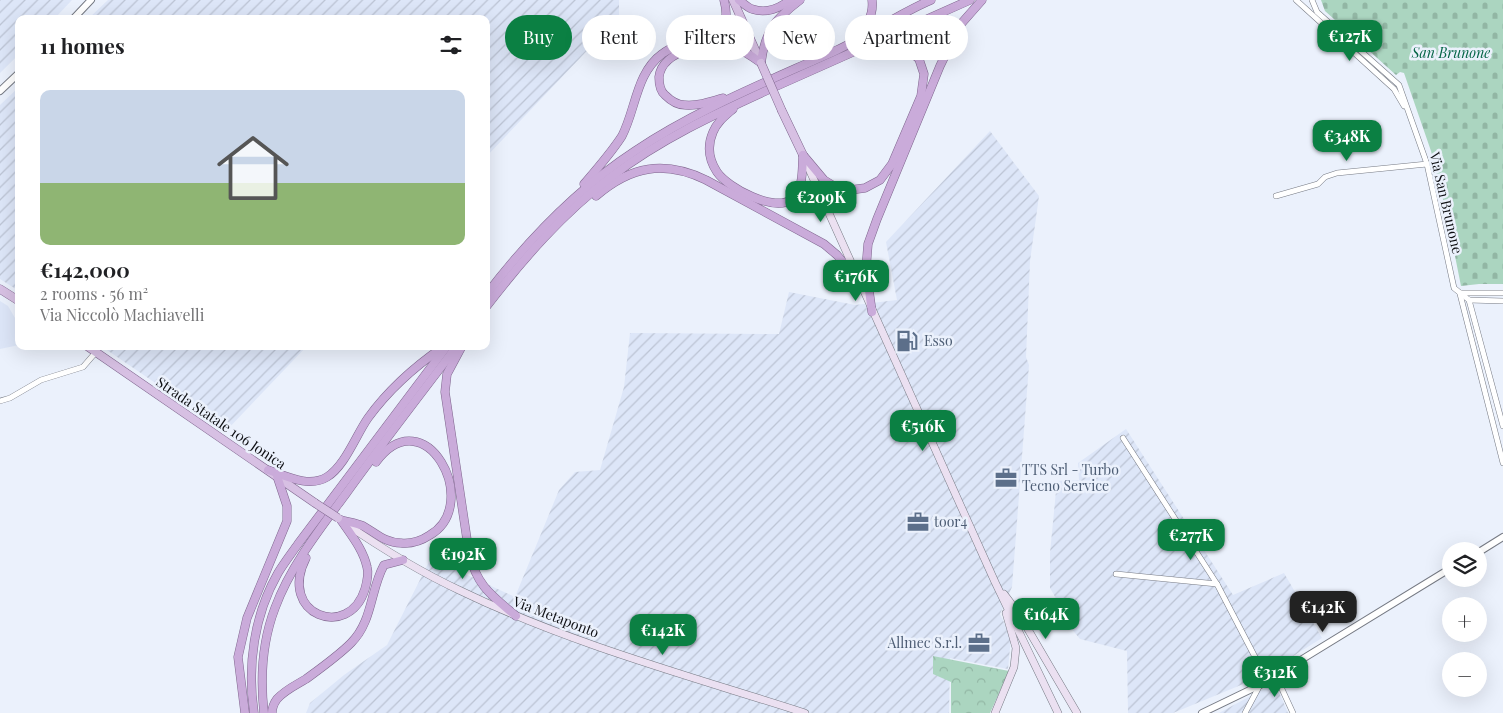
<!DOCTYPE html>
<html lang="en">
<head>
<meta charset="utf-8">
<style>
	body { margin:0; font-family:"Playfair Display",serif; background:#f2f2f2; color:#202124; height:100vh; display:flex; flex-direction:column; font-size:19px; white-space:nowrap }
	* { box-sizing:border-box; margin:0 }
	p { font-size:16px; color:#757577 }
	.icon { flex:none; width:28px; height:28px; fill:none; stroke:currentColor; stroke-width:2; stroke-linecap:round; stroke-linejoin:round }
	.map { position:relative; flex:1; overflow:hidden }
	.panel { position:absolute; left:15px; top:15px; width:475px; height:335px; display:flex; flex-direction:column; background:#fff; border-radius:10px; box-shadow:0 5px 20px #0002 }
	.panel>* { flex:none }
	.guide { position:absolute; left:505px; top:15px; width:475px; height:45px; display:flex; gap:10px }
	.controls { position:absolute; left:1442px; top:542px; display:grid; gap:10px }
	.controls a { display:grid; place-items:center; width:45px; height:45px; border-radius:50%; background:#fff; box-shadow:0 5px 20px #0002; font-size:25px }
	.price { position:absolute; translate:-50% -42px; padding:0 11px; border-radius:10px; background:#0b8043; color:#fff; font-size:16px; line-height:32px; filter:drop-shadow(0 1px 2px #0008) }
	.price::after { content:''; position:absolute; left:50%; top:30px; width:15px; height:11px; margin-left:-8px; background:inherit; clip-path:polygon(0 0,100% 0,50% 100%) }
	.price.current { background:#222; color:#fff }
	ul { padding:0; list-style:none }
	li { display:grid; align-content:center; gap:10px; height:265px; padding:0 25px }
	li span { display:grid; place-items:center; height:155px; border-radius:10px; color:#555 }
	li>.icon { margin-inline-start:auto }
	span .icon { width:90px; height:90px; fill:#fffc; stroke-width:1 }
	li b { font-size:21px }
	h2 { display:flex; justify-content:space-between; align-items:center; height:60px; padding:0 25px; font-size:21px }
	.chip { padding:0 18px; border-radius:22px; background:#fff; box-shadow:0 5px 20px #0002; font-size:18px; line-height:45px }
	.chip.current { background:#0b8043; color:#fff }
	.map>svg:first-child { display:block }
	.built { fill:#dde6f8 }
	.industrial { fill:url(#industrial-furrows) }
	.forest { fill:url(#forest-crowns) }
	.cemetery { fill:url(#cemetery-stones) }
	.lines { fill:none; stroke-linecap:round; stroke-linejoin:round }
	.minor-casing { stroke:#767a84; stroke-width:6 }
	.tertiary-casing { stroke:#767a84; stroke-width:8 }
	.secondary-casing { stroke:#767a84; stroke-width:8 }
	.primary-casing { stroke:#7f668e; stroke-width:9 }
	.trunk-casing { stroke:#7f668e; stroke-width:9 }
	.minor { stroke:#fff; stroke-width:5 }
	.tertiary { stroke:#fff; stroke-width:6 }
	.secondary { stroke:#ebe0f1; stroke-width:7 }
	.primary { stroke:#d7c0e3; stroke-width:8 }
	.trunk { stroke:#caabda; stroke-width:8 }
	.primary-bridge-casing { stroke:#7f668e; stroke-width:9; stroke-linecap:butt }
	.primary-bridge { stroke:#d7c0e3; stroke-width:8 }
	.labels { text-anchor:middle; stroke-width:5; stroke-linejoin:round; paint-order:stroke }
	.park-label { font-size:14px; font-style:italic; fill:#056547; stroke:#ebf1fc }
	.street-label { font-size:14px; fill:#0d0e12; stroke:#ebf1fc }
	.service-label { font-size:14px; fill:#4e5e75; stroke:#ebf1fc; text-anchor:start }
</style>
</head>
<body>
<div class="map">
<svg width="1503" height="713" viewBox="0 0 1503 713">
	<defs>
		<pattern id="industrial-furrows" width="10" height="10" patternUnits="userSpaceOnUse" patternTransform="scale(1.25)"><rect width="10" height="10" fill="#dde6f8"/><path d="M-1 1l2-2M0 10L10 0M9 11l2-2" fill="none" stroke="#bcc4d4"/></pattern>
		<pattern id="forest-crowns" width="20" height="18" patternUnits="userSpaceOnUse" patternTransform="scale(1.25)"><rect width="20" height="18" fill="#abd5c0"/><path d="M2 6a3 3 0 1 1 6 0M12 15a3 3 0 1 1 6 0" fill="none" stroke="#92b6a4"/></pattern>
		<pattern id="cemetery-stones" width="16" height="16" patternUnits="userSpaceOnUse" patternTransform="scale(1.25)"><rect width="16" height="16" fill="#abd5c0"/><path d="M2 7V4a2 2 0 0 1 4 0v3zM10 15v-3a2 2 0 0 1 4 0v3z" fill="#92b6a4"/></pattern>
	</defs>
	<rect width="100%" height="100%" fill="#ebf1fc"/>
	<!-- built -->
	<polygon class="built" points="0,301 8,306 19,325 19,345 0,349"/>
	<!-- industrial -->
	<g class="industrial">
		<polygon points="0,0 72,0 54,19 19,19 19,54 0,73"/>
		<polygon points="108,0 619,0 619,17 486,157 486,19 88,19"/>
		<polygon points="19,87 19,291 0,279 0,105"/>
		<polygon points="990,131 1039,196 1030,261 1026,357 1029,365 1012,587 1000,614 1011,637 1008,669 950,658 949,713 306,713 310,703 344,675 387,645 431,558 515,597 559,490 575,472 600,470 624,387 630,333 779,334 789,292 855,305 897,300 886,242"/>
		<polygon points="101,346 307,346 226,431"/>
		<polygon points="1126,429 1233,595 1284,573 1322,638 1258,678 1173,713 1128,713 1127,651 1080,639 1070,627 1061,607 1050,588 1050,553 1057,481 1079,480 1078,463"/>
		<polygon points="1275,683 1288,713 1219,713"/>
	</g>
	<!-- forest -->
	<polygon class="forest" points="933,656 1009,671 990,713 951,713 951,682 933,674"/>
	<!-- cemetery -->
	<polygon class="cemetery" points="1321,0 1503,0 1503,284 1479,284 1461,286 1447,216 1431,151 1404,73 1400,72 1396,75 1325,11"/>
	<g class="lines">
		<!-- minor casing -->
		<g class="minor-casing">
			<g id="minor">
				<polyline points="1296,0 1394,89 1404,106"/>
				<polyline points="1312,0 1317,12 1399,85 1427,164 1454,288 1469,300"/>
				<polyline points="1276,196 1318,184 1325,177 1337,173 1427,164"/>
				<polyline points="1461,293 1503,293"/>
				<polyline points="1460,294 1503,463"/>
				<polyline points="1469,300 1503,426"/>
				<polyline points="1469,300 1503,301"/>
				<polyline points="0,401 10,398 41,380 83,367 96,352"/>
				<polyline points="1123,438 1217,584 1267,680"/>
				<polyline points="1116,574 1217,584"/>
				<polyline points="1275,674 1293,713"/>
				<polyline points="1245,713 1260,685"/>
			</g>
		</g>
		<!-- tertiary casing -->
		<g class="tertiary-casing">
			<g id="tertiary">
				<polyline points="73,19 91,0"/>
				<polyline points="0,91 19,73"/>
				<polyline points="1479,552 1503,537"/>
				<polyline points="1202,713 1260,685 1451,568"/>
			</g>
		</g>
		<!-- secondary casing -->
		<g class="secondary-casing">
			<g id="secondary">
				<polyline points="805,160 995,582 1058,713"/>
				<path d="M343,522C381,548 420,572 461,591C571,644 690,676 805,713"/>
				<polyline points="1004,594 1019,614 1077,713"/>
				<polyline points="995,713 1014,667 1016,648 1006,613"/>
			</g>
		</g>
		<!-- primary casing -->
		<g class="primary-casing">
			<g id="primary">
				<polyline points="733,0 761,63"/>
				<polyline points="782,111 803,155"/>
				<polyline points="0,289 19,301"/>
				<polyline points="87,346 315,503"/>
			</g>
		</g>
		<!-- trunk casing -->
		<g class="trunk-casing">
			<g id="trunk">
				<path d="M739,0C743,3 748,8 752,9C766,14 780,8 790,0"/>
				<path d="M854,37C866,27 874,16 872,0"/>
				<path d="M723,98C710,102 698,106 685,105C677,105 670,100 665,95C660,91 659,84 659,77C662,49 711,41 734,48C744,50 753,57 761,63C765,31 775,19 800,0"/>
				<path d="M733,109C725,116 717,122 713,132C707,146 709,160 717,172C728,188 775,213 792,199C804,189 802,168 803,155"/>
				<polyline points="803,155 824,180 837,188 850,190 865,188 880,180 892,164 921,96 924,74 919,59 906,48 888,43 874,46"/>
				<path d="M584,184C597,169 611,153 622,136C636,109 636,73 662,54C687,34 737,48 724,0"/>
				<path d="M596,196C631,166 664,160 706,180L824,244L837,255L860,283"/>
				<path d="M486,295C528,240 577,189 635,151C698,109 769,81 837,50C869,35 898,14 931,0"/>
				<path d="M486,307C523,259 563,213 611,177C659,140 715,114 770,89C836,59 904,30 970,0"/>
				<polyline points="872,312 866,269 868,244 877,219 940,66 960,25 982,0"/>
				<path d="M462,346L447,374L445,392L469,553C477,586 491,595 516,616"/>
				<path d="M268,470C286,476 309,488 327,477C345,466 356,435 368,418C389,389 414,367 443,347"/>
				<path d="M341,520C348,522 356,523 363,526C376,533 385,543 401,543C411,544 421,541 430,535C483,504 425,396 376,462"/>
				<path d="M306,558C277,615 349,641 365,589C367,582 369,574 367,567C363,549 351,535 341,520"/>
				<polyline points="245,713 238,657 247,618 287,521 287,506 277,476"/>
				<path d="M254,713C247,666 254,615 278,573C284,563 291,554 298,544L447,346"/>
				<path d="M264,713C260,677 262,642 275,608C290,567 319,530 345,495C381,445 419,396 457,346"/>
				<path d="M272,713C272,708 274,703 277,699C285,690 296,685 306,679C321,668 338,656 351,643C373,621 370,590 384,565L403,560"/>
			</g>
		</g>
		<!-- minor -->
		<use href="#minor" class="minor"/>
		<!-- tertiary -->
		<use href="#tertiary" class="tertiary"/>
		<!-- secondary -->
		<use href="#secondary" class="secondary"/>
		<!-- primary -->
		<use href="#primary" class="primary"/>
		<!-- trunk -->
		<use href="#trunk" class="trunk"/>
		<!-- primary-bridge casing -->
		<g class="primary-bridge-casing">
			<g id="primary-bridge">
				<polyline points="761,63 782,111"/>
				<polyline points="315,503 338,518"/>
			</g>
		</g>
		<!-- primary-bridge -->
		<use href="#primary-bridge" class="primary-bridge"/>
	</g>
	<!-- icons -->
	<defs>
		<g id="fuel-bare" transform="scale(1.725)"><path d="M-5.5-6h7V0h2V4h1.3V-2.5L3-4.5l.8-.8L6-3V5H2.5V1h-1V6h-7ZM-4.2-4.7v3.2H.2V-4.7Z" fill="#5c6f8a" stroke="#ebf1fc" stroke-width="2.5" paint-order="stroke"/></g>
		<g id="office-bare" transform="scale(1.725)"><path d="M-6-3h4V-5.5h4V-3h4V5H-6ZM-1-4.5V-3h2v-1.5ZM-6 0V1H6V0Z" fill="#5c6f8a" stroke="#ebf1fc" stroke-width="2.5" paint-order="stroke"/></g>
	</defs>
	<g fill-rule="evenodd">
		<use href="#fuel-bare" x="907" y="341"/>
		<use href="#office-bare" x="1006" y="478"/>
		<use href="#office-bare" x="918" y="522"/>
		<use href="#office-bare" x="979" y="643"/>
	</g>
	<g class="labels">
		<!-- park labels -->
		<g class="park-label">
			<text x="1451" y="58">San Brunone</text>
		</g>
		<!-- street labels -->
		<g class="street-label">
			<text transform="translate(1446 203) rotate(77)" y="5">Via San Brunone</text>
			<text transform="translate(221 423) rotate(34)" y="5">Strada Statale 106 Jonica</text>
			<text transform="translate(556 617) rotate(21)" y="5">Via Metaponto</text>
		</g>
		<!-- service labels -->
		<g class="service-label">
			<text x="924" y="346">Esso</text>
			<text x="1022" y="475">TTS Srl - Turbo<tspan x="1022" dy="16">Tecno Service</tspan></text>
			<text x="934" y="527">toor4</text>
			<text x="962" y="648" text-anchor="end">Allmec S.r.l.</text>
		</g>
	</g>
</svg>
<div class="controls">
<a><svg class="icon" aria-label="layers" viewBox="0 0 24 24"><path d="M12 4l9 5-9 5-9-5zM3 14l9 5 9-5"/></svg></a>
<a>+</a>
<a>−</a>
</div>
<b class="price" style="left:1350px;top:62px">€127K</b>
<b class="price" style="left:1347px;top:162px">€348K</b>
<b class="price" style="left:821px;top:223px">€209K</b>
<b class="price" style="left:856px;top:302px">€176K</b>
<b class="price" style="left:923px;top:452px">€516K</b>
<b class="price" style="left:1191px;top:561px">€277K</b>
<b class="price" style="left:463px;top:580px">€192K</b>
<b class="price current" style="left:1323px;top:633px">€142K</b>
<b class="price" style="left:1046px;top:640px">€164K</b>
<b class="price" style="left:663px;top:656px">€142K</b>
<b class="price" style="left:1275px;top:698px">€312K</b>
<div class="guide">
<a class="chip current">Buy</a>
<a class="chip">Rent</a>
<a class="chip">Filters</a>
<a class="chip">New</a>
<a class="chip">Apartment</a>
</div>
<section class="panel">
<h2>11 homes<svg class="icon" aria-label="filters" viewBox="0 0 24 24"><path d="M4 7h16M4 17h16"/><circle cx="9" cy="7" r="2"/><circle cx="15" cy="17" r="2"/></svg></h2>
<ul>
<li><span style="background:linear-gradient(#c9d6e8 60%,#8fb573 0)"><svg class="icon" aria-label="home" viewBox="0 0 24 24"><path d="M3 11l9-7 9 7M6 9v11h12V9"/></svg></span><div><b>€142,000</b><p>2 rooms · 56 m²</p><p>Via Niccolò Machiavelli</p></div></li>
</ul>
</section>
</div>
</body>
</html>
